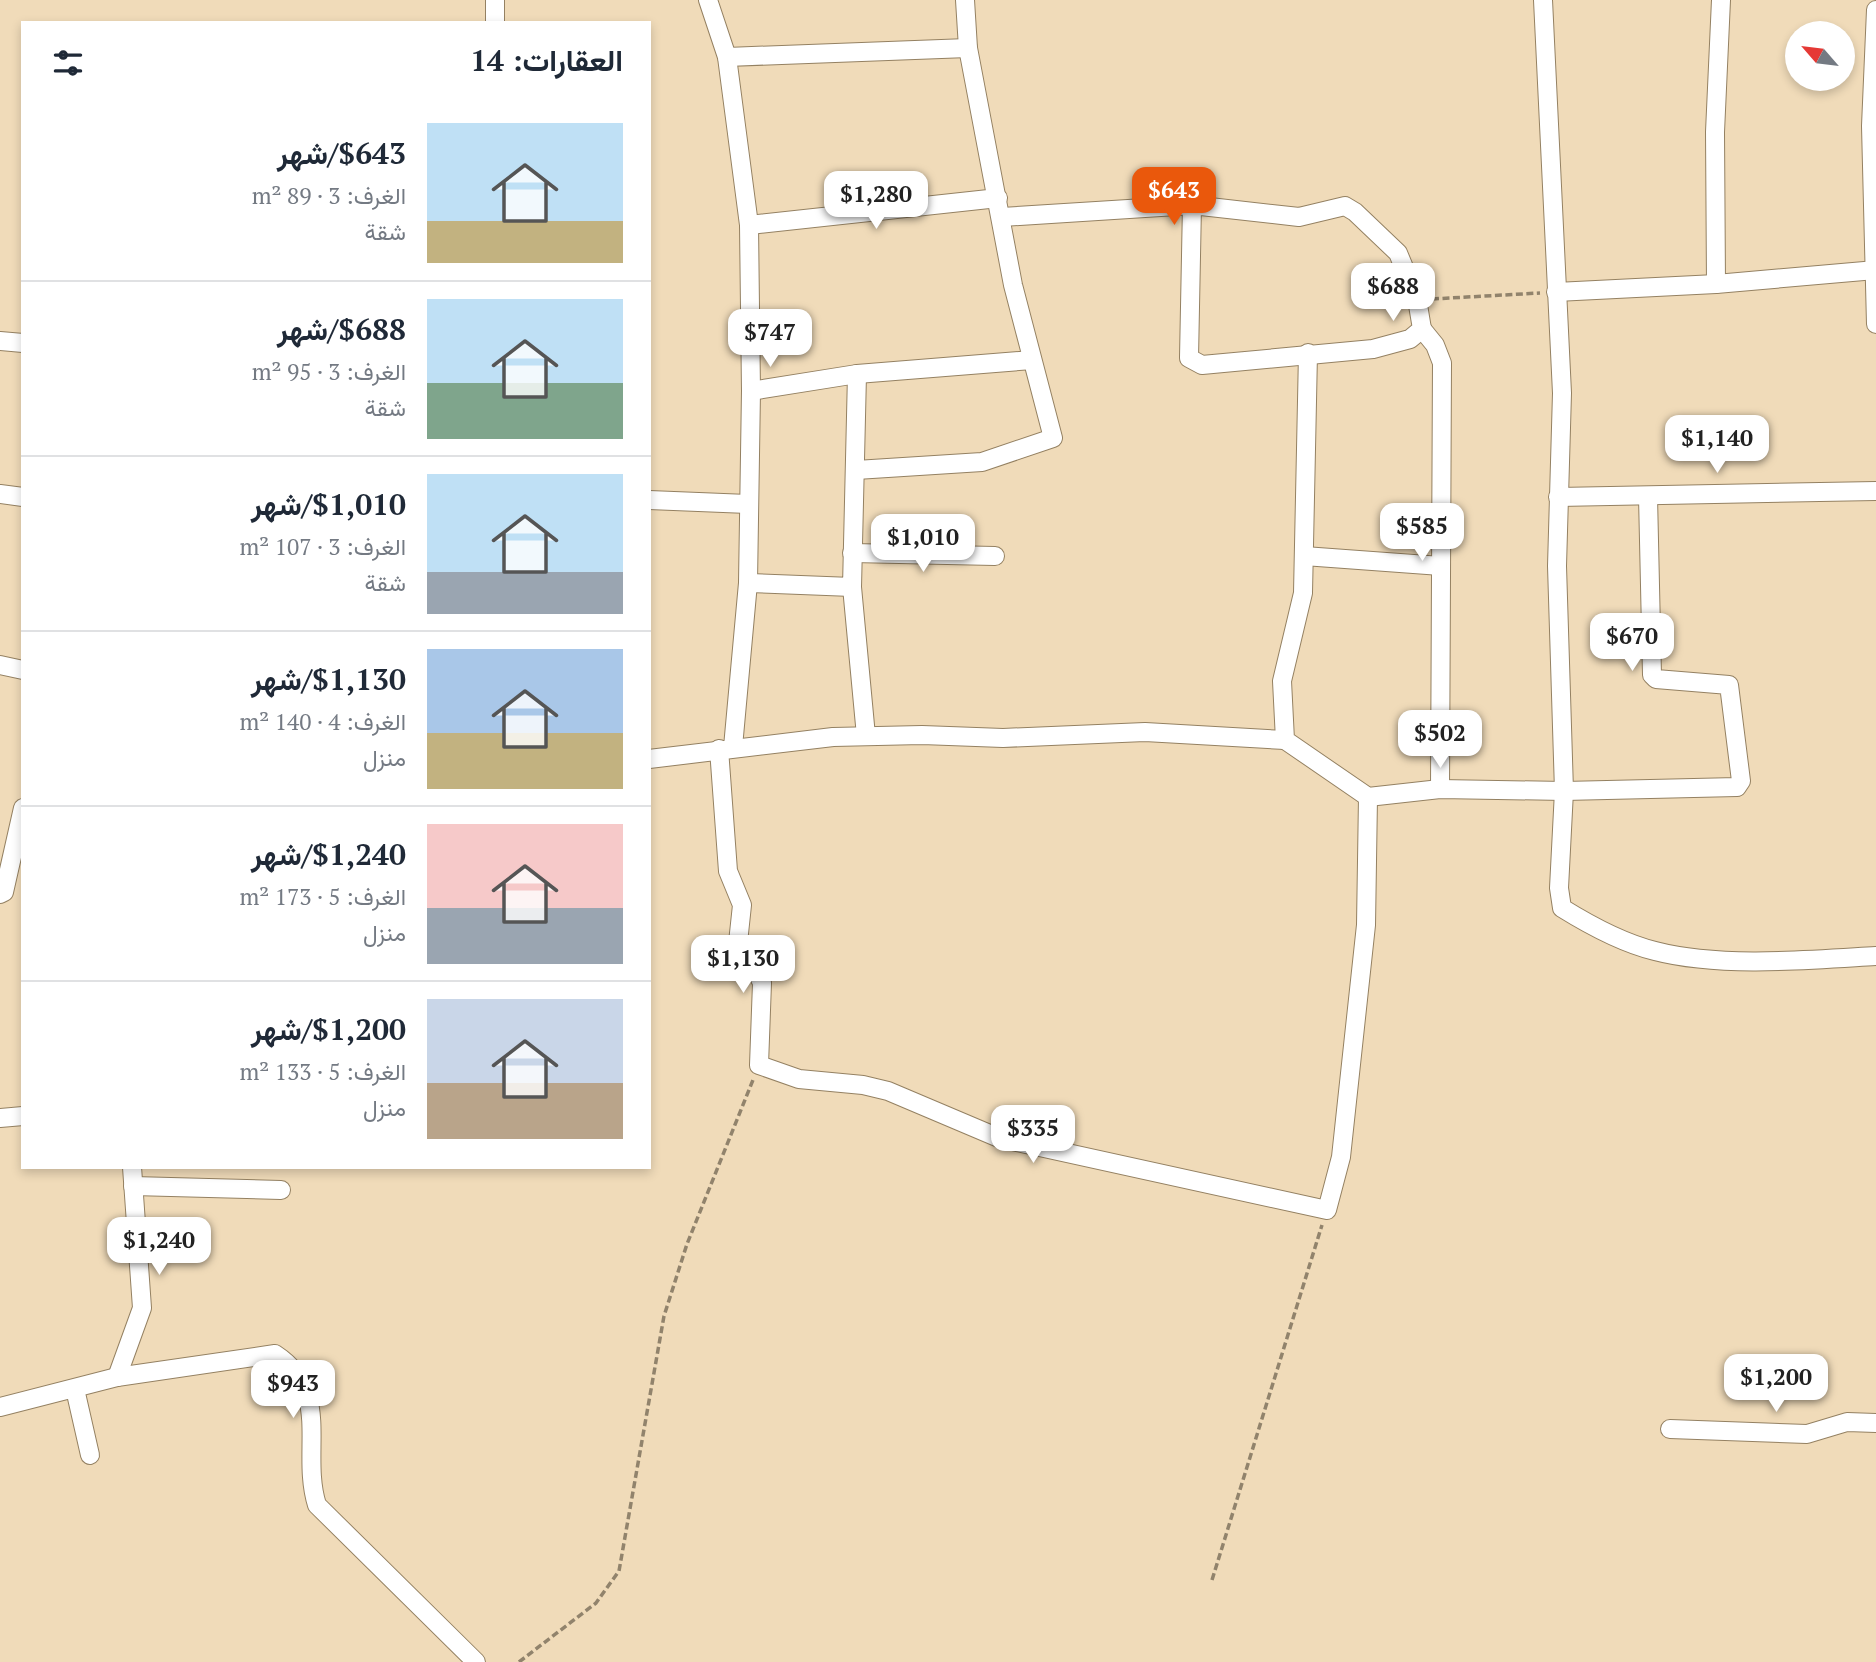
<!DOCTYPE html>
<html lang="ar">
<head>
<meta charset="utf-8">
<style>
	body { margin:0; font-family:"PT Serif",Vazirmatn,serif; background:#f6f6f7; color:#1f2937; direction:rtl; height:100vh; display:flex; flex-direction:column; font-size:26px; white-space:nowrap }
	* { box-sizing:border-box; margin:0 }
	p { font-size:23px; color:#747a83 }
	.icon { flex:none; width:38px; height:38px; fill:none; stroke:currentColor; stroke-width:2; stroke-linecap:round; stroke-linejoin:round }
	.map { position:relative; flex:1; overflow:hidden; direction:ltr }
	.panel { position:absolute; left:21px; top:21px; width:630px; height:1148px; display:flex; flex-direction:column; background:#fff; border-radius:0px; box-shadow:0 4px 10px #0003; direction:rtl }
	.panel>* { flex:none }
	.needle { width:46px; rotate:298deg }
	.tools { position:absolute; left:1785px; top:21px; display:grid; gap:14px }
	.tools a { display:grid; place-items:center; width:70px; height:70px; border-radius:50%; background:#fff; box-shadow:0 4px 10px #0003; font-size:35px }
	.price { position:absolute; translate:-50% -60px; padding:0 16px; border-radius:14px; background:#fff; color:#222; font-size:23px; line-height:46px; filter:drop-shadow(0 2px 4px #0008) }
	.price::after { content:''; position:absolute; left:50%; top:42px; width:21px; height:16px; margin-left:-10px; background:inherit; clip-path:polygon(0 0,100% 0,50% 100%) }
	.price.current { background:#ea580c; color:#fff }
	ul { padding:0; list-style:none }
	li { display:flex; align-items:center; gap:21px; height:175px; padding:0 28px }
	li+li { border-top:2px solid #e0e1e3 }
	li span { display:grid; place-items:center; flex:none; width:196px; height:140px; border-radius:0px; color:#555 }
	li>.icon { margin-inline-start:auto }
	span .icon { width:84px; height:84px; fill:#fffc; stroke-width:1 }
	li b { font-size:30px }
	h2 { display:flex; justify-content:space-between; align-items:center; height:84px; padding:0 28px; font-size:30px }
	.map>svg:first-child { display:block }
	.lines { fill:none; stroke-linecap:round; stroke-linejoin:round }
	.minor-casing { stroke:#948162; stroke-width:20 }
	.path { stroke:#91836c; stroke-width:3.5; stroke-dasharray:7 3.5; stroke-linecap:butt }
	.minor { stroke:#fff; stroke-width:18 }
</style>
</head>
<body>
<div class="map">
<svg width="1876" height="1662" viewBox="0 0 1876 1662">
	<rect width="100%" height="100%" fill="#f0dbb9"/>
	<g class="lines">
		<!-- minor casing -->
		<g class="minor-casing">
			<g id="minor">
				<polyline points="495,0 495,23"/>
				<polyline points="708,0 727,57 749,225 751,391 748,583 733,747"/>
				<path d="M1543,0L1562,393L1557,566L1564,791L1559,888L1562,908C1591,926 1622,943 1655,951C1720,968 1809,960 1876,956"/>
				<polyline points="1876,10 1871,126 1876,324"/>
				<polyline points="727,57 968,48"/>
				<polyline points="1002,217 1192,205 1299,217 1345,206 1355,212 1398,253 1417,299 1422,329 1410,339 1373,349 1202,365 1189,358 1192,205"/>
				<polyline points="749,225 998,198"/>
				<polyline points="1716,284 1715,132 1721,0"/>
				<polyline points="1556,292 1716,284 1876,270"/>
				<polyline points="1422,329 1435,345 1442,363 1440,789"/>
				<polyline points="0,341 23,343"/>
				<polyline points="1308,353 1303,593 1282,681 1285,740 1368,797 1440,789 1564,791 1737,787 1741,781 1729,685 1656,679 1652,675 1648,496"/>
				<polyline points="751,391 857,374 1032,360"/>
				<polyline points="856,470 982,462 1053,438 1013,285 968,48 965,0"/>
				<polyline points="0,494 23,497"/>
				<polyline points="1558,497 1876,491"/>
				<polyline points="649,500 748,504"/>
				<polyline points="852,553 995,556"/>
				<polyline points="1304,556 1441,566"/>
				<polyline points="748,583 852,587 857,374"/>
				<polyline points="852,587 866,736"/>
				<polyline points="0,665 23,670"/>
				<polyline points="719,749 728,871 742,905 737,952 742,963 756,970 762,983 759,1065 799,1079 863,1085 888,1091 999,1138 1327,1210 1341,1157 1366,925 1368,797"/>
				<polyline points="649,759 833,737 922,735 1003,738 1145,732 1285,740"/>
				<polyline points="0,894 4,892 23,808"/>
				<polyline points="0,1118 23,1116"/>
				<polyline points="133,1186 281,1190"/>
				<polyline points="117,1377 142,1308 132,1167"/>
				<polyline points="75,1389 90,1455"/>
				<path d="M0,1407L117,1377L275,1354C333,1392 300,1451 317,1505L476,1662"/>
				<polyline points="1670,1429 1807,1434 1847,1422 1876,1423"/>
			</g>
		</g>
		<!-- path -->
		<g class="path">
			<polyline points="1432,299 1540,293"/>
			<polyline points="1212,1580 1322,1225"/>
			<polyline points="519,1662 596,1603 619,1571 664,1316 687,1244 753,1080"/>
		</g>
		<!-- minor -->
		<use href="#minor" class="minor"/>
	</g>
</svg>
<div class="tools">
<a><svg class="needle" viewBox="-14 -14 28 28"><path d="M0-13l5 13h-10z" fill="#e53935"/><path d="M0 13l5-13h-10z" fill="#747a83"/></svg></a>
</div>
<b class="price current" style="left:1174px;top:227px">$643</b>
<b class="price" style="left:876px;top:231px">$1,280</b>
<b class="price" style="left:1393px;top:323px">$688</b>
<b class="price" style="left:770px;top:369px">$747</b>
<b class="price" style="left:1717px;top:475px">$1,140</b>
<b class="price" style="left:1422px;top:563px">$585</b>
<b class="price" style="left:923px;top:574px">$1,010</b>
<b class="price" style="left:1632px;top:673px">$670</b>
<b class="price" style="left:1440px;top:770px">$502</b>
<b class="price" style="left:743px;top:995px">$1,130</b>
<b class="price" style="left:1033px;top:1165px">$335</b>
<b class="price" style="left:159px;top:1277px">$1,240</b>
<b class="price" style="left:1776px;top:1414px">$1,200</b>
<b class="price" style="left:293px;top:1420px">$943</b>
<section class="panel">
<h2>العقارات: 14<svg class="icon" aria-label="filters" viewBox="0 0 24 24"><path d="M4 7h16M4 17h16"/><circle cx="9" cy="7" r="2"/><circle cx="15" cy="17" r="2"/></svg></h2>
<ul>
<li><span style="background:linear-gradient(#bfe0f5 70%,#c2b280 0)"><svg class="icon" aria-label="home" viewBox="0 0 24 24"><path d="M3 11l9-7 9 7M6 9v11h12V9"/></svg></span><div><b>$643/شهر</b><p>الغرف: 3 · 89 m²</p><p>شقة</p></div></li>
<li><span style="background:linear-gradient(#bfe0f5 60%,#7fa58c 0)"><svg class="icon" aria-label="home" viewBox="0 0 24 24"><path d="M3 11l9-7 9 7M6 9v11h12V9"/></svg></span><div><b>$688/شهر</b><p>الغرف: 3 · 95 m²</p><p>شقة</p></div></li>
<li><span style="background:linear-gradient(#bfe0f5 70%,#9aa5b1 0)"><svg class="icon" aria-label="home" viewBox="0 0 24 24"><path d="M3 11l9-7 9 7M6 9v11h12V9"/></svg></span><div><b>$1,010/شهر</b><p>الغرف: 3 · 107 m²</p><p>شقة</p></div></li>
<li><span style="background:linear-gradient(#a9c7e8 60%,#c2b280 0)"><svg class="icon" aria-label="home" viewBox="0 0 24 24"><path d="M3 11l9-7 9 7M6 9v11h12V9"/></svg></span><div><b>$1,130/شهر</b><p>الغرف: 4 · 140 m²</p><p>منزل</p></div></li>
<li><span style="background:linear-gradient(#f6c9c9 60%,#9aa5b1 0)"><svg class="icon" aria-label="home" viewBox="0 0 24 24"><path d="M3 11l9-7 9 7M6 9v11h12V9"/></svg></span><div><b>$1,240/شهر</b><p>الغرف: 5 · 173 m²</p><p>منزل</p></div></li>
<li><span style="background:linear-gradient(#c9d6e8 60%,#b9a48a 0)"><svg class="icon" aria-label="home" viewBox="0 0 24 24"><path d="M3 11l9-7 9 7M6 9v11h12V9"/></svg></span><div><b>$1,200/شهر</b><p>الغرف: 5 · 133 m²</p><p>منزل</p></div></li>
</ul>
</section>
</div>
</body>
</html>
